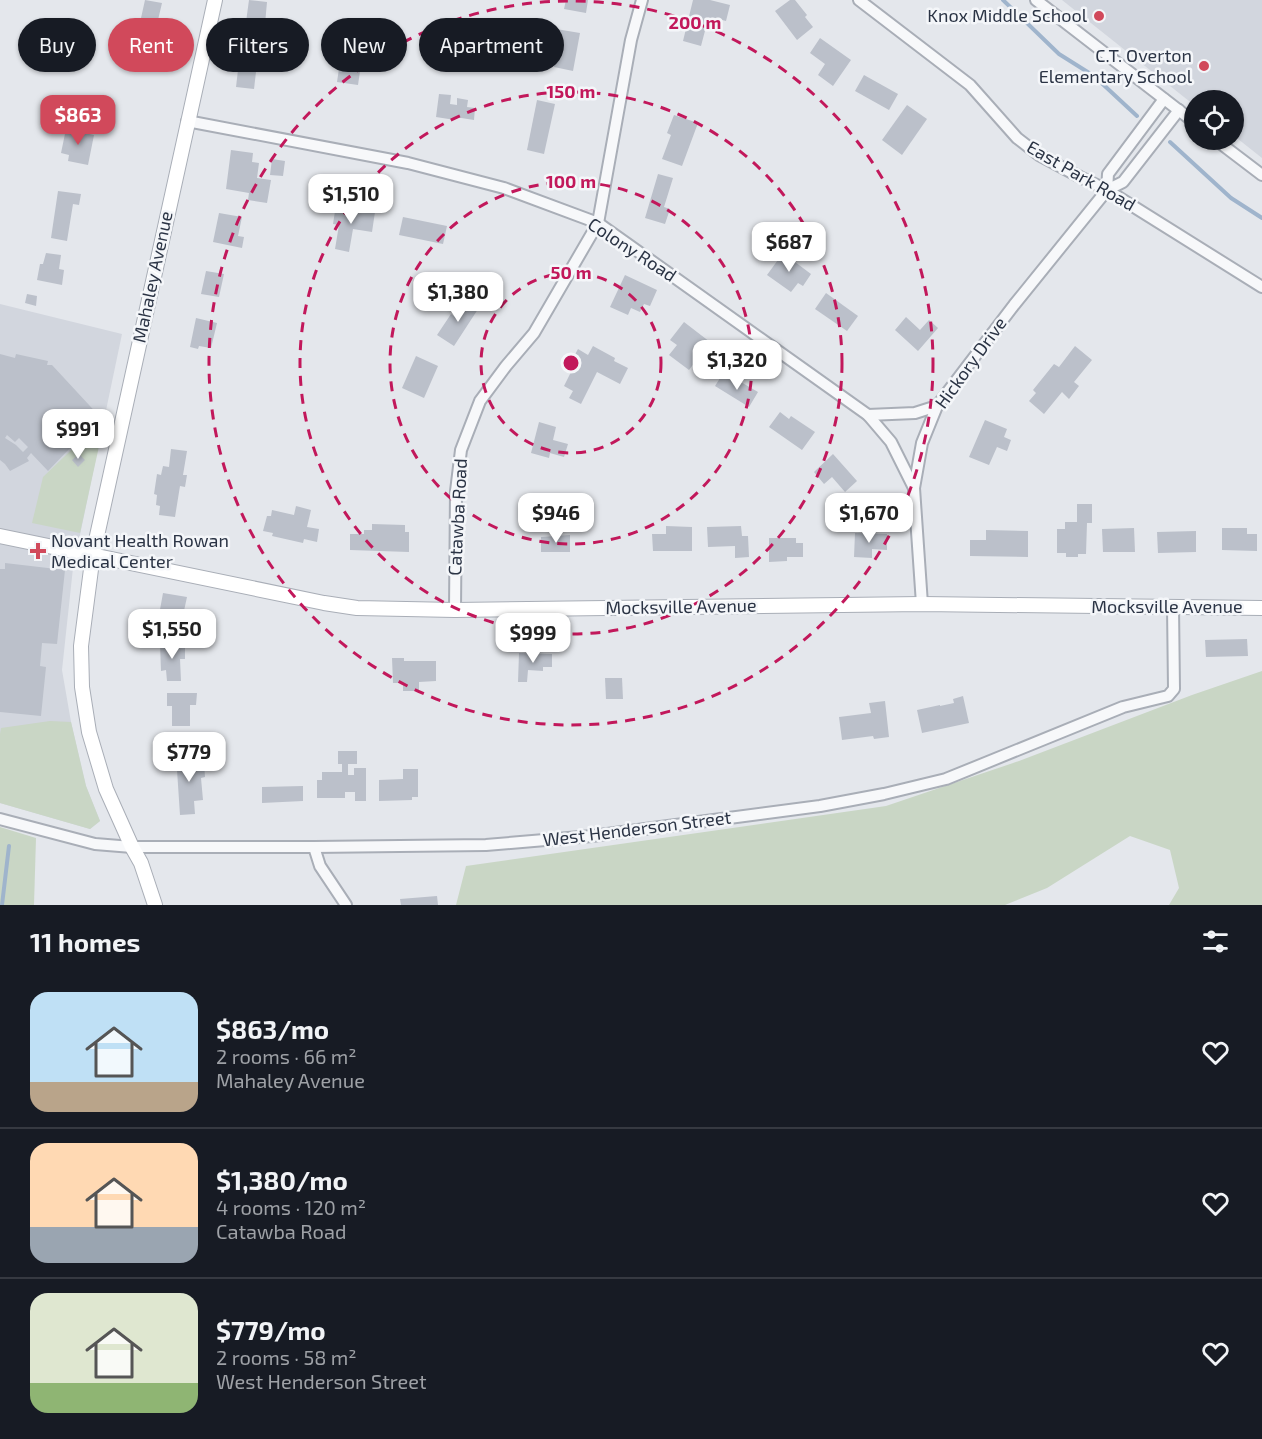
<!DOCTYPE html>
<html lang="en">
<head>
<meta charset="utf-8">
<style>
	body { margin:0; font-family:"Exo 2",sans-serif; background:#20242c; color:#f1f3f6; height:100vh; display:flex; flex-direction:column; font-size:22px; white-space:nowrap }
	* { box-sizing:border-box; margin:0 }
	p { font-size:20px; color:#9ea1a6 }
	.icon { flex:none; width:33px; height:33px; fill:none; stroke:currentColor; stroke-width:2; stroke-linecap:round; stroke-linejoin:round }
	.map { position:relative; height:905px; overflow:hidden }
	.side { display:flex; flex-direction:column; background:#171b24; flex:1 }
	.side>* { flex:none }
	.banner { position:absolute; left:18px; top:18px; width:600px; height:54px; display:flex; gap:12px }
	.buttons { position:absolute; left:1184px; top:90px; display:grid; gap:12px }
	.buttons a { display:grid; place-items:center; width:60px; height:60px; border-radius:50%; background:#171b24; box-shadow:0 2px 4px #0004; font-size:30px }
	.price { position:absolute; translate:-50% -51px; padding:0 14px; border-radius:12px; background:#fff; color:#222; font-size:20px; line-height:39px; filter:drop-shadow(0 2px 3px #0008) }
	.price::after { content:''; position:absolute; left:50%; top:36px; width:18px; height:14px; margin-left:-9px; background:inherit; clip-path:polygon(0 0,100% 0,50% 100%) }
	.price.selected { background:#d1495b; color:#fff }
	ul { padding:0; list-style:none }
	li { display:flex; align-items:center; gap:18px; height:150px; padding:0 30px }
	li+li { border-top:2px solid #363941 }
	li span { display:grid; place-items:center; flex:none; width:168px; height:120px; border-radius:18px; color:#555 }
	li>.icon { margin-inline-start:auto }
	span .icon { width:72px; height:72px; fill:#fffc; stroke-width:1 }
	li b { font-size:26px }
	h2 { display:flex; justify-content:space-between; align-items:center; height:72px; padding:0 30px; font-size:26px }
	.tag { padding:0 21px; border-radius:27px; background:#171b24; box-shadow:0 2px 4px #0004; font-size:21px; line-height:54px }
	.tag.selected { background:#d1495b; color:#fff }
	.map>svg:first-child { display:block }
	.built { fill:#d2d6de }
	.green { fill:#c9d6c5 }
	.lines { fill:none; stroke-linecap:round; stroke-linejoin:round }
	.stream { stroke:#9fb4cc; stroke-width:4 }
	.building { fill:#bbc0ca; fill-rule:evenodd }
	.street-casing { stroke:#a9aeb7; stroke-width:14 }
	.secondary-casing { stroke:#a9aeb7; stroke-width:16 }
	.street { stroke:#f7f8fa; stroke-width:10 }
	.secondary { stroke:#fff; stroke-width:14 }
	.ring { fill:none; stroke:#c2185b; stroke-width:3; stroke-dasharray:10 8 }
	.poi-dot { fill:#d1495b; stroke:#f4f6f9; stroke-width:2 }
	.labels { text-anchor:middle; stroke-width:5; stroke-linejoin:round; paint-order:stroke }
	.poi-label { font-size:18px; fill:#2b3445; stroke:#f4f6f9; text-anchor:end }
	.street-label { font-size:18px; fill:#2b3445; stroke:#f4f6f9 }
	.centre { fill:#c2185b; stroke:#f4f6f9; stroke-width:3 }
	.ring-label { font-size:18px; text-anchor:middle; font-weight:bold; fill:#c2185b; stroke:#f4f6f9; stroke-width:5; stroke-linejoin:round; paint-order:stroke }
</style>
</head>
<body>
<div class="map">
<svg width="1262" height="905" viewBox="0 0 1262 905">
	<rect width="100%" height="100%" fill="#e4e7ec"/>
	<!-- built -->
	<g class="built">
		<polygon points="1062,0 1262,0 1262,158 1233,135 1233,100 1194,100 1194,105"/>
		<polygon points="0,304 122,334 73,568 62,670 71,722 86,786 100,821 90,829 0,803"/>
	</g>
	<!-- green -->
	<g class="green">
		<polygon points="88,434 101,437 80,533 32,523 43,477"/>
		<polygon points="1262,671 1262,905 1169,905 1179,888 1170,850 1130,836 1047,888 1005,905 456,905 466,866 886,806 1019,761 1192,695"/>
		<polygon points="50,721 71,722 86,786 100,821 90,829 0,803 0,734 1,728"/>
		<polygon points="0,827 36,838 34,905 0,905"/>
	</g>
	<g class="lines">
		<!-- stream -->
		<g class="stream">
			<polyline points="1003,0 1059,54 1094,76 1137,116"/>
			<polyline points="1170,142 1231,198 1262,218"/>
			<polyline points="2,905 9,846"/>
		</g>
	</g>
	<!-- building -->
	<g class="building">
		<polygon points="145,0 162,3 158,20 166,22 160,57 143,54 150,19 141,18"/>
		<polygon points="249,0 267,2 265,24 246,22"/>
		<polygon points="566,0 588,0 586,13 564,9"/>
		<polygon points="693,0 710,0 730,5 726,21 714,18 711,29 706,27 701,46 683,41"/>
		<polygon points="790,0 795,0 807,15 805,17 813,27 797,40 775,11"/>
		<polygon points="556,29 580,33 573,71 554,67 557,51 552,50"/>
		<polygon points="820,38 851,60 833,86 818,75 825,64 810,53"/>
		<polygon points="240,53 258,55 254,89 236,87"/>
		<polygon points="341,55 362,58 358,85 337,82"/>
		<polygon points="864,75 898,94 889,110 855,91"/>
		<polygon points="439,94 451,95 450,104 457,105 457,98 468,100 467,107 475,108 474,120 455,117 455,120 436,117"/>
		<polygon points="537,100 555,104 544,154 527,150"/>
		<polygon points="907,105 927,119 902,155 882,140"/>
		<polygon points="674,115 698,123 682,166 662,159 671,135 667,133"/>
		<polygon points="66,129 94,135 88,165 68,161 69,155 61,153"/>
		<polygon points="231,150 253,153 252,162 259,163 257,178 271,180 267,203 248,200 249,193 226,189"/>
		<polygon points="272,159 285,161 283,176 270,175"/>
		<polygon points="658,174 673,178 664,207 670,209 665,224 645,218"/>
		<polygon points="58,191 81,194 79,205 73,204 67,241 51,238"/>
		<polygon points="336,205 375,212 372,232 353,229 349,252 335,249 339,225 333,224"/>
		<polygon points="219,213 242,217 238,236 244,237 242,248 213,242"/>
		<polygon points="403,217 447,226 443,244 399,235"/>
		<polygon points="46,253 61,255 59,269 64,270 62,285 37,280 40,264 43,264"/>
		<polygon points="783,253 811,274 803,286 798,283 791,292 767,275"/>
		<polygon points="206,271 224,274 219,297 201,294"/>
		<polygon points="625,275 657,290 650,306 644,304 640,312 631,308 628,315 610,307"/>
		<polygon points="826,293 858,316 847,331 815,309"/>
		<polygon points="27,294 37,296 36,306 25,303"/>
		<polygon points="468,298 480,306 454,346 437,335 451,314 455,317"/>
		<polygon points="906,317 920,330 929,320 938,328 918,351 895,330"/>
		<polygon points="196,318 217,323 211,348 199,346 198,349 190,347"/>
		<polygon points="684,322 710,342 689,370 669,355 677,345 670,340"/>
		<polygon points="593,346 615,358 614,361 628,368 620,384 597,372 581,404 569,398 573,391 564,386 576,362 572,360 578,349 588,355"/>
		<polygon points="1075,346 1092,360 1074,382 1079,386 1069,399 1062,392 1044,414 1029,401 1036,393 1033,390 1054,364 1059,367"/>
		<path d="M0,354L15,358L16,354L48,361L47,365H52L102,419L78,441L65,428L59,433L71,447L48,471L31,453L27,458L29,461L10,471L5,464L0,460ZM7,435L15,442L19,438L28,447L23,452L16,445L5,438Z"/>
		<polygon points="416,356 438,366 424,398 402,388"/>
		<polygon points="722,375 737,384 739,381 758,392 749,407 715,386"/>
		<polygon points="780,412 789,419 791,416 815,432 802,450 769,427"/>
		<polygon points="985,420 1007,429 1004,437 1011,440 1007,451 997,447 989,465 969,457"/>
		<polygon points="539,422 556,427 553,440 568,444 564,457 550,453 549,458 531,453"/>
		<polygon points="171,449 187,451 183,475 187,475 185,487 180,486 175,517 159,515 160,506 156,505 157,495 154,494 157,474 161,475 163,466 169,467"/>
		<polygon points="79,454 85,460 78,467 72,460"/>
		<polygon points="833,454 857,481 845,492 832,477 824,484 814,472"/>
		<polygon points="1077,504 1092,504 1092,523 1087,523 1086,554 1078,554 1078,557 1066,557 1066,553 1057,553 1057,529 1065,529 1065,522 1077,522"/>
		<polygon points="296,506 311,510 307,527 319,529 317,542 304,539 303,543 272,536 273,533 263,531 267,516 271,516 272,510 294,515"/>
		<polygon points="372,524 405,525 405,532 409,532 409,552 350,550 350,534 364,534 364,530 372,530"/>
		<polygon points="666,526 692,527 692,551 653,551 652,534 666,534"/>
		<polygon points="741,526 742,536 748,536 749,557 735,558 735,546 708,547 707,527"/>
		<polygon points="1134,528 1135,552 1103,552 1102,529"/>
		<polygon points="1222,528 1247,528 1247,534 1257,534 1257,551 1222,550"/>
		<polygon points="986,530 1028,531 1028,557 970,556 970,540 986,540"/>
		<polygon points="1196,531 1196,552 1158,553 1157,532"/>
		<polygon points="855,533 887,534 887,550 872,549 872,558 854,557"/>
		<polygon points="570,535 570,552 541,552 541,537"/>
		<polygon points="769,538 796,538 796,543 803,543 803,557 787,557 787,561 769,562"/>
		<polygon points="5,563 65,570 57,644 42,643 40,666 46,667 41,716 0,712 0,569 5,569"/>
		<polygon points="163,593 187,597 182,620 176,619 174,630 157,626"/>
		<polygon points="1247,639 1248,656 1206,657 1205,640"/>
		<polygon points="160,644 185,644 185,659 180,659 181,681 167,681 166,670 161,671"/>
		<polygon points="519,653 552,654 552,667 543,667 543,671 528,670 527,682 518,682"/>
		<polygon points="392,658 404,658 404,661 436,661 436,681 419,682 419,691 403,691 403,683 393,683"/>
		<polygon points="605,678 622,678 623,699 606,699"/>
		<polygon points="167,693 197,693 196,705 190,705 190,726 172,726 172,706 167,706"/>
		<polygon points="963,696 969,723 922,733 917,710 940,705 940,706 954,703 953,699"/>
		<polygon points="885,701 889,737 874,739 873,736 842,740 839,717 871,713 869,703"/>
		<polygon points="214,738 216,756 202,758 200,740"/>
		<polygon points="338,751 357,751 357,764 348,764 348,775 354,775 354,768 366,768 366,801 355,801 355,792 345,792 345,798 317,798 317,780 322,780 322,772 342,772 342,764 338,764"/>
		<polygon points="191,754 191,763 204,763 205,777 201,778 203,800 194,801 195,814 180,815 176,755"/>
		<polygon points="403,769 418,769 418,797 412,797 412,800 379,801 379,780 403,779"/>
		<polygon points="303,786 303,801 262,803 262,787"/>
		<polygon points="437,896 438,905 401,905 400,899"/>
	</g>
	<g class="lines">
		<!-- street casing -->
		<g class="street-casing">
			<g id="street">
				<polyline points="859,0 970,85 1017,138 1039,155 1080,177 1107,190 1262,287"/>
				<polyline points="1036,0 1194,122"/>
				<polyline points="1164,99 1108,174 1107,190 1123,182 1179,110"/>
				<polyline points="187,121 408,163 504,188 598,223 868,415 891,442 914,488"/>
				<polyline points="1216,140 1262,175"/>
				<polyline points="868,415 915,413 937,406"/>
				<polyline points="922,604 914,488 922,443 937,406 1014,305 1107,190"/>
				<polyline points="455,610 456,491 461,450 480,401 506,366 534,333 598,223 631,40 642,0"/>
				<polyline points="0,819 95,844 132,847 314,847 486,845 592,836 820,806 884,794 946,779 1123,707 1168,696 1174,689 1173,607"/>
				<polyline points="314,847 320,866 346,905"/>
			</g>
		</g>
		<!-- secondary casing -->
		<g class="secondary-casing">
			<g id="secondary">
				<polyline points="0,536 324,603 357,608 455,610 922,604 1262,608"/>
				<polyline points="155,905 141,863 132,847 106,789 89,732 82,687 81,646 93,554 215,0"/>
			</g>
		</g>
		<!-- street -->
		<use href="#street" class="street"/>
		<!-- secondary -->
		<use href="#secondary" class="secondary"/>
	</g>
	<!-- distance rings -->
	<g class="ring">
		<circle cx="571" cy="363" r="90"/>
		<circle cx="571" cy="363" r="181"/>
		<circle cx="571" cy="363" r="271"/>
		<circle cx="571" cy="363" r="362"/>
	</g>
	<!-- markers -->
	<g class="poi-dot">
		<circle cx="1099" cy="16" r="6"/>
		<circle cx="1204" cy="66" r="6"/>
		<path d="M35 542h6v6h6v6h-6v6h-6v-6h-6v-6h6z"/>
	</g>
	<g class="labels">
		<!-- poi labels -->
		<g class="poi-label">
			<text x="1087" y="22">Knox Middle School</text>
			<text x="1192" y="62">C.T. Overton<tspan x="1192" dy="21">Elementary School</tspan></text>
			<text x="51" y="547" text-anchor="start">Novant Health Rowan<tspan x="51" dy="21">Medical Center</tspan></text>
		</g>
		<!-- street labels -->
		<g class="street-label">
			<text transform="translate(1081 176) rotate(30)" y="6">East Park Road</text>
			<text transform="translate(632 250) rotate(33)" y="6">Colony Road</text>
			<text transform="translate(153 277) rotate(-78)" y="6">Mahaley Avenue</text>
			<text transform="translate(971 363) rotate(-54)" y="6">Hickory Drive</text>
			<text transform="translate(458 517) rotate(-87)" y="6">Catawba Road</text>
			<text transform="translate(681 607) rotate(-1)" y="6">Mocksville Avenue</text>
			<text x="1167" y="613">Mocksville Avenue</text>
			<text transform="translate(637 829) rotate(-7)" y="6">West Henderson Street</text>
		</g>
	</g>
	<circle cx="571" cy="363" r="9" class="centre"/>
	<g class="ring-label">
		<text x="695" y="29">200 m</text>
		<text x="571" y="98">150 m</text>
		<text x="571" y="188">100 m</text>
		<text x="571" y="279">50 m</text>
	</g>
</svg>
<div class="buttons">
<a><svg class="icon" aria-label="locate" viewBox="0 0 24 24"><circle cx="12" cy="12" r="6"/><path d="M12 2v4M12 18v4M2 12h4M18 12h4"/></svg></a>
</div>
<b class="price selected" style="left:78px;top:146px">$863</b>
<b class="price" style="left:351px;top:225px">$1,510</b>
<b class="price" style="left:789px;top:273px">$687</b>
<b class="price" style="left:458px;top:323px">$1,380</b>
<b class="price" style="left:737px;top:391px">$1,320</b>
<b class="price" style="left:78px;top:460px">$991</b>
<b class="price" style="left:556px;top:544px">$946</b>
<b class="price" style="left:869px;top:544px">$1,670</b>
<b class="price" style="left:172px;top:660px">$1,550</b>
<b class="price" style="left:533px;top:664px">$999</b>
<b class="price" style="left:189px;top:783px">$779</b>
<div class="banner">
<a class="tag">Buy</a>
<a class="tag selected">Rent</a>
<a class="tag">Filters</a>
<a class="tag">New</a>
<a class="tag">Apartment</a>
</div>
</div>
<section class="side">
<h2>11 homes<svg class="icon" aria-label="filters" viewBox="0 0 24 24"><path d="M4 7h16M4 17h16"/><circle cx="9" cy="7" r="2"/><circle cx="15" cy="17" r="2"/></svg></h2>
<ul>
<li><span style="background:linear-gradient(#bfe0f5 75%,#b9a48a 0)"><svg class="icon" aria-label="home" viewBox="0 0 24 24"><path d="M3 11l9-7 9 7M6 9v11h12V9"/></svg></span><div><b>$863/mo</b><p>2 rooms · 66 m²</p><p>Mahaley Avenue</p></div><svg class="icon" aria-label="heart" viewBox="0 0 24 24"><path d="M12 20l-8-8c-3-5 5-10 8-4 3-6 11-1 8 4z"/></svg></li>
<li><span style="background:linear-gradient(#ffd9b3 70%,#9aa5b1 0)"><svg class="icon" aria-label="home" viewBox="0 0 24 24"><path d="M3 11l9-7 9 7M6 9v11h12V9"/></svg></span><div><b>$1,380/mo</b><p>4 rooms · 120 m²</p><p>Catawba Road</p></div><svg class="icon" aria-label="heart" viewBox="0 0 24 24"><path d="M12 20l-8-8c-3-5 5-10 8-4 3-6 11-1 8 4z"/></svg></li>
<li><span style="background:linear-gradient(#dfe7d0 75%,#8fb573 0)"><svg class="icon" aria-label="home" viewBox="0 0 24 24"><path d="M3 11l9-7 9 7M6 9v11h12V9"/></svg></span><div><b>$779/mo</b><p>2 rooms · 58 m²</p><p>West Henderson Street</p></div><svg class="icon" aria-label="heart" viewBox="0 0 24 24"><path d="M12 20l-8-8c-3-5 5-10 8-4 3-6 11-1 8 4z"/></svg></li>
</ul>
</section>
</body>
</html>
